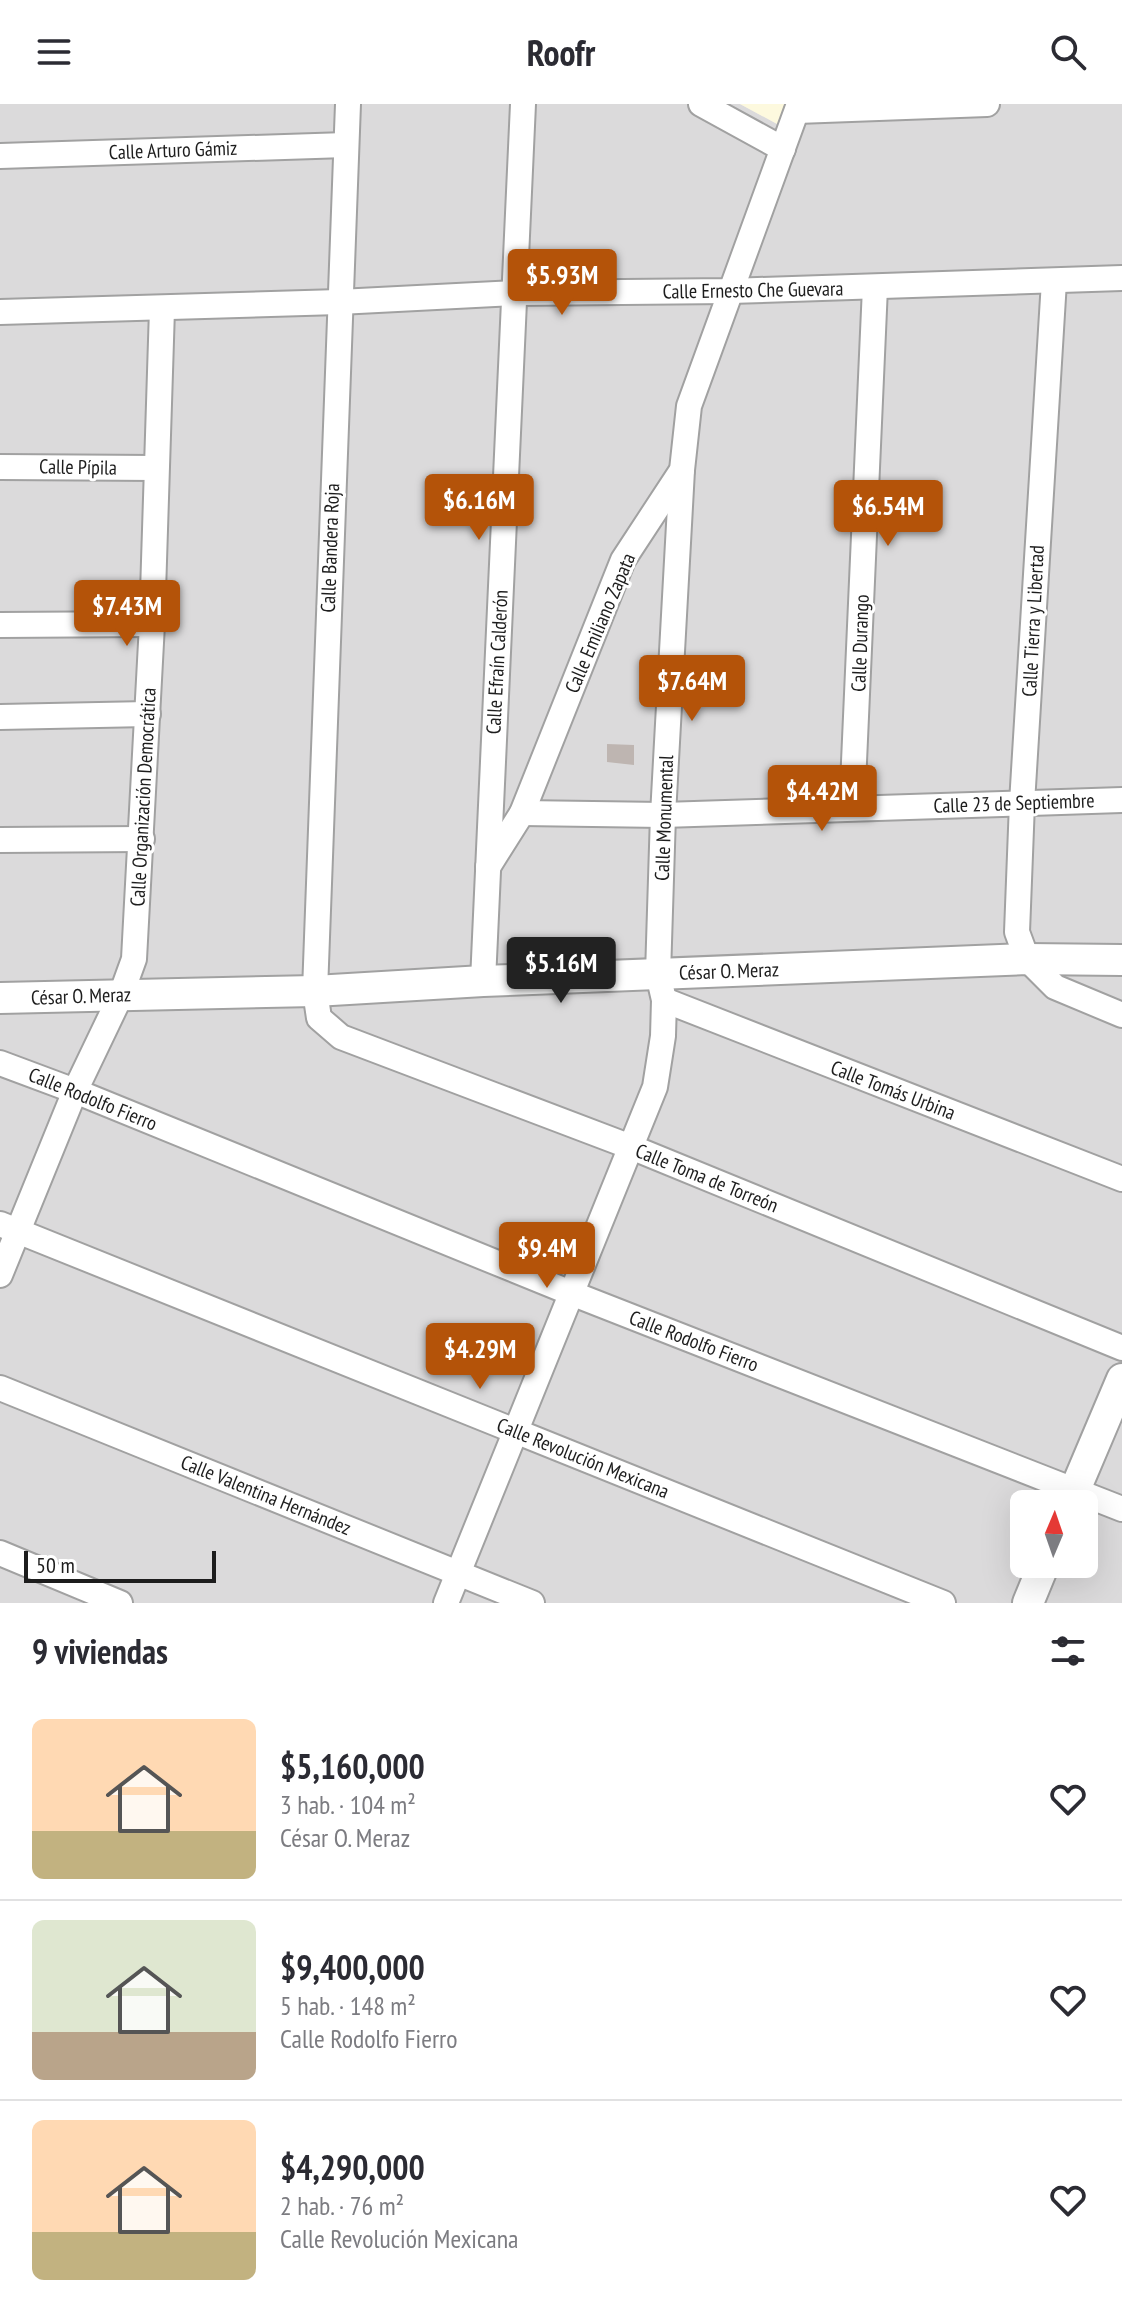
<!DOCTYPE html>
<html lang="es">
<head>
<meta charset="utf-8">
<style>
	body { margin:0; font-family:"PT Sans Narrow",sans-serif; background:#f2f2f3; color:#2b2b33; height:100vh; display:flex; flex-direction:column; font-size:30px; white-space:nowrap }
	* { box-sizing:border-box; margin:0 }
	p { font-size:26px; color:#7c7c81 }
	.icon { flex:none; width:44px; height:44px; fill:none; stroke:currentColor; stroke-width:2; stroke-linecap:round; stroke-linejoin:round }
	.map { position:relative; height:1499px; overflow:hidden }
	.side { display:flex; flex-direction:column; background:#fff; flex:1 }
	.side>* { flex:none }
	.needle { width:52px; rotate:2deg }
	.tools { position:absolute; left:1010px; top:1386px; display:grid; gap:16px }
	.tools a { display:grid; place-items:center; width:88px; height:88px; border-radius:12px; background:#fff; box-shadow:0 8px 32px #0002; font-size:40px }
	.scale { position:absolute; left:24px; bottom:20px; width:192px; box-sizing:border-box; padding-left:8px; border:4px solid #1d1d1d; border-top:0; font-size:22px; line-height:28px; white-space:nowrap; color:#1d1d1d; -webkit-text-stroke:6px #fff; paint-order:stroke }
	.price { position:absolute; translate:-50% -68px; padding:0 18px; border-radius:8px; background:#b45309; color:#fff; font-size:26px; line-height:52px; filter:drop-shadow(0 2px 4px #0008) }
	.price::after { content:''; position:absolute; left:50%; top:48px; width:24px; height:18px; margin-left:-12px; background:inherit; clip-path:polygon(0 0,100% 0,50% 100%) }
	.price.selected { background:#222; color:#fff }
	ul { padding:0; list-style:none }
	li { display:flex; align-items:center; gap:24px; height:200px; padding:0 32px }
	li+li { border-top:2px solid #e1e1e2 }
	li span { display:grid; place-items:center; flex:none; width:224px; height:160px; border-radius:12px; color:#555 }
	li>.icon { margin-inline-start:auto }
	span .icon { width:96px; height:96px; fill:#fffc; stroke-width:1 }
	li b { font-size:34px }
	h2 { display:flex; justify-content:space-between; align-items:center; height:96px; padding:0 32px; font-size:34px }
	header { display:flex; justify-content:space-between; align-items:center; height:104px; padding:0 32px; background:#fff; font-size:36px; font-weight:700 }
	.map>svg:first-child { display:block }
	.residential { fill:#dbdadb; fill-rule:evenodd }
	.education { fill:#fdf9de }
	.building { fill:#beb5b1 }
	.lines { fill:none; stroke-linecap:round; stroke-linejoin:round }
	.minor-casing { stroke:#a1a1a1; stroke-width:28 }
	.tertiary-casing { stroke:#a1a1a1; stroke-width:34 }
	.minor { stroke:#fff; stroke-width:24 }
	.tertiary { stroke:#fff; stroke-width:30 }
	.labels { text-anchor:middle; stroke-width:6; stroke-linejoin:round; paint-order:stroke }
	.street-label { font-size:20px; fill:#1d1d1d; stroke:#fff }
</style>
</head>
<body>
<header><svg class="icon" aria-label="menu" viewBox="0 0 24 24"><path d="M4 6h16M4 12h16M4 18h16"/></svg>Roofr<svg class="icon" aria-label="search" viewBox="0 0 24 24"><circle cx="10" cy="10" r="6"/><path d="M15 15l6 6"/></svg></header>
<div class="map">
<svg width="1122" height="1499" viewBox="0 0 1122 1499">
	<rect width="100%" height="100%" fill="#eee9e4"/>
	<!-- residential -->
	<path class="residential" d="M0,0H740L779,21L787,0H1122V1499H0ZM1024,1400H1084V1460H1024Z"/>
	<!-- education -->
	<polygon class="education" points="740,0 787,0 779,21"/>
	<!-- building -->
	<polygon class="building" points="607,640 634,641 634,661 607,658"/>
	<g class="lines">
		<!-- minor casing -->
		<g class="minor-casing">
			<g id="minor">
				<polyline points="348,0 315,887 319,914 341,933 631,1043 1122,1244"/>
				<polyline points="701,0 783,45"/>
				<polyline points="797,7 987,0"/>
				<polyline points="0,52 346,41"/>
				<polyline points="1054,177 1022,699 1017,828 1027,855 1055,883 1122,911"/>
				<polyline points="0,208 339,198 516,189 730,187 1122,174"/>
				<polyline points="0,363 156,364"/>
				<polyline points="0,521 152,520"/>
				<polyline points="0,613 148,610"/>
				<polyline points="852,703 875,183"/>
				<polyline points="522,709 663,711 1122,696"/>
				<polyline points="0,736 142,735"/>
				<polyline points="488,763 522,709 623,456 682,366 689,302 799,0"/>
				<polyline points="483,877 523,0"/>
				<polyline points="664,896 1122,1075"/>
				<polyline points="0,959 75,987 571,1189 1122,1405"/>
				<polyline points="0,1120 943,1499"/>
				<polyline points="0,1171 75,987 121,891 134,855 152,520 162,205"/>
				<polyline points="0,1284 532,1499"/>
				<polyline points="0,1449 120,1499"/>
				<polyline points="446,1499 655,983 663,932 664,896 658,870 663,711 682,366"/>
			</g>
		</g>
		<!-- tertiary casing -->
		<g class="tertiary-casing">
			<g id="tertiary">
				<polyline points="0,894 315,887 483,877 1027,855 1122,856"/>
				<polyline points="1069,1400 1122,1275"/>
				<polyline points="1028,1499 1044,1460"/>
			</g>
		</g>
		<!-- minor -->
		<use href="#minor" class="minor"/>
		<!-- tertiary -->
		<use href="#tertiary" class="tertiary"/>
	</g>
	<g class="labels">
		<!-- street labels -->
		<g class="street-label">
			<text transform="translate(173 46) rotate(-2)" y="7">Calle Arturo Gámiz</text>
			<text transform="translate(753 186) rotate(-1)" y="7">Calle Ernesto Che Guevara</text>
			<text transform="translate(78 363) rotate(1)" y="7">Calle Pípila</text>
			<text transform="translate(330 444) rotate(-88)" y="7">Calle Bandera Roja</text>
			<text transform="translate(1033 517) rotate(-87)" y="7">Calle Tierra y Libertad</text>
			<text transform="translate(600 519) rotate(-67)" y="7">Calle Emiliano Zapata</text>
			<text transform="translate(860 539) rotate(-88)" y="7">Calle Durango</text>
			<text transform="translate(497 558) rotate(-87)" y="7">Calle Efraín Calderón</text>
			<text transform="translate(143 693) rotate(-87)" y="7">Calle Organización Democrática</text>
			<text transform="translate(1014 699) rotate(-2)" y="7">Calle 23 de Septiembre</text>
			<text transform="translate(664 714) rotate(-88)" y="7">Calle Monumental</text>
			<text transform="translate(729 867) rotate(-2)" y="7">César O. Meraz</text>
			<text transform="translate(81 892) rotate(-2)" y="7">César O. Meraz</text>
			<text transform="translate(893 986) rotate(21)" y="7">Calle Tomás Urbina</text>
			<text transform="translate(93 995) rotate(22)" y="7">Calle Rodolfo Fierro</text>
			<text transform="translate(707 1074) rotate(22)" y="7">Calle Toma de Torreón</text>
			<text transform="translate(694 1237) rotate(21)" y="7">Calle Rodolfo Fierro</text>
			<text transform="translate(583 1354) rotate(22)" y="7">Calle Revolución Mexicana</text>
			<text transform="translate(266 1391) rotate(22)" y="7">Calle Valentina Hernández</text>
		</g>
	</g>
</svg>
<div class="tools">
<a><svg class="needle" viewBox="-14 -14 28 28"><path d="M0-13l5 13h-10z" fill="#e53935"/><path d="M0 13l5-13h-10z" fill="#7c7c81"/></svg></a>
</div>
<div class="scale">50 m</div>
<b class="price" style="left:562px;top:213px">$5.93M</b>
<b class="price" style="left:479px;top:438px">$6.16M</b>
<b class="price" style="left:888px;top:444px">$6.54M</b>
<b class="price" style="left:127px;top:544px">$7.43M</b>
<b class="price" style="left:692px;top:619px">$7.64M</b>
<b class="price" style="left:822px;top:729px">$4.42M</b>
<b class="price selected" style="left:561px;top:901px">$5.16M</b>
<b class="price" style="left:547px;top:1186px">$9.4M</b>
<b class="price" style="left:480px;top:1287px">$4.29M</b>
</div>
<section class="side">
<h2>9 viviendas<svg class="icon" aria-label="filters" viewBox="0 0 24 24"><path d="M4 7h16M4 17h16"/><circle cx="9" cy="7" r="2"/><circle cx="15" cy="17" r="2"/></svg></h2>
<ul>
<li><span style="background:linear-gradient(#ffd9b3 70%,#c2b280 0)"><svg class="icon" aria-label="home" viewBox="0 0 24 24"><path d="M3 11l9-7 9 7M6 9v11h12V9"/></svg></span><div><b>$5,160,000</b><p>3 hab. · 104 m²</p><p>César O. Meraz</p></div><svg class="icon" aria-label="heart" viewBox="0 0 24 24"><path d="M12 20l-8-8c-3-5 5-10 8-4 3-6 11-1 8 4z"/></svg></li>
<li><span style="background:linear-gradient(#dfe7d0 70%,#b9a48a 0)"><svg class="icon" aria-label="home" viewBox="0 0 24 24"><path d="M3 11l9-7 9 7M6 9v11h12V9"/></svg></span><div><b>$9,400,000</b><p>5 hab. · 148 m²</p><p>Calle Rodolfo Fierro</p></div><svg class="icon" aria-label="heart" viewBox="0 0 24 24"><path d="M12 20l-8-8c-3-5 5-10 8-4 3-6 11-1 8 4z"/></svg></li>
<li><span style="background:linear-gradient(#ffd9b3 70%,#c2b280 0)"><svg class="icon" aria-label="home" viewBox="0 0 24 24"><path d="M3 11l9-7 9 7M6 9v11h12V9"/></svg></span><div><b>$4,290,000</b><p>2 hab. · 76 m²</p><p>Calle Revolución Mexicana</p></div><svg class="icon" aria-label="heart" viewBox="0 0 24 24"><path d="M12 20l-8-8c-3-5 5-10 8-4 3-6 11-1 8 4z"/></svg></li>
</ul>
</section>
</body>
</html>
